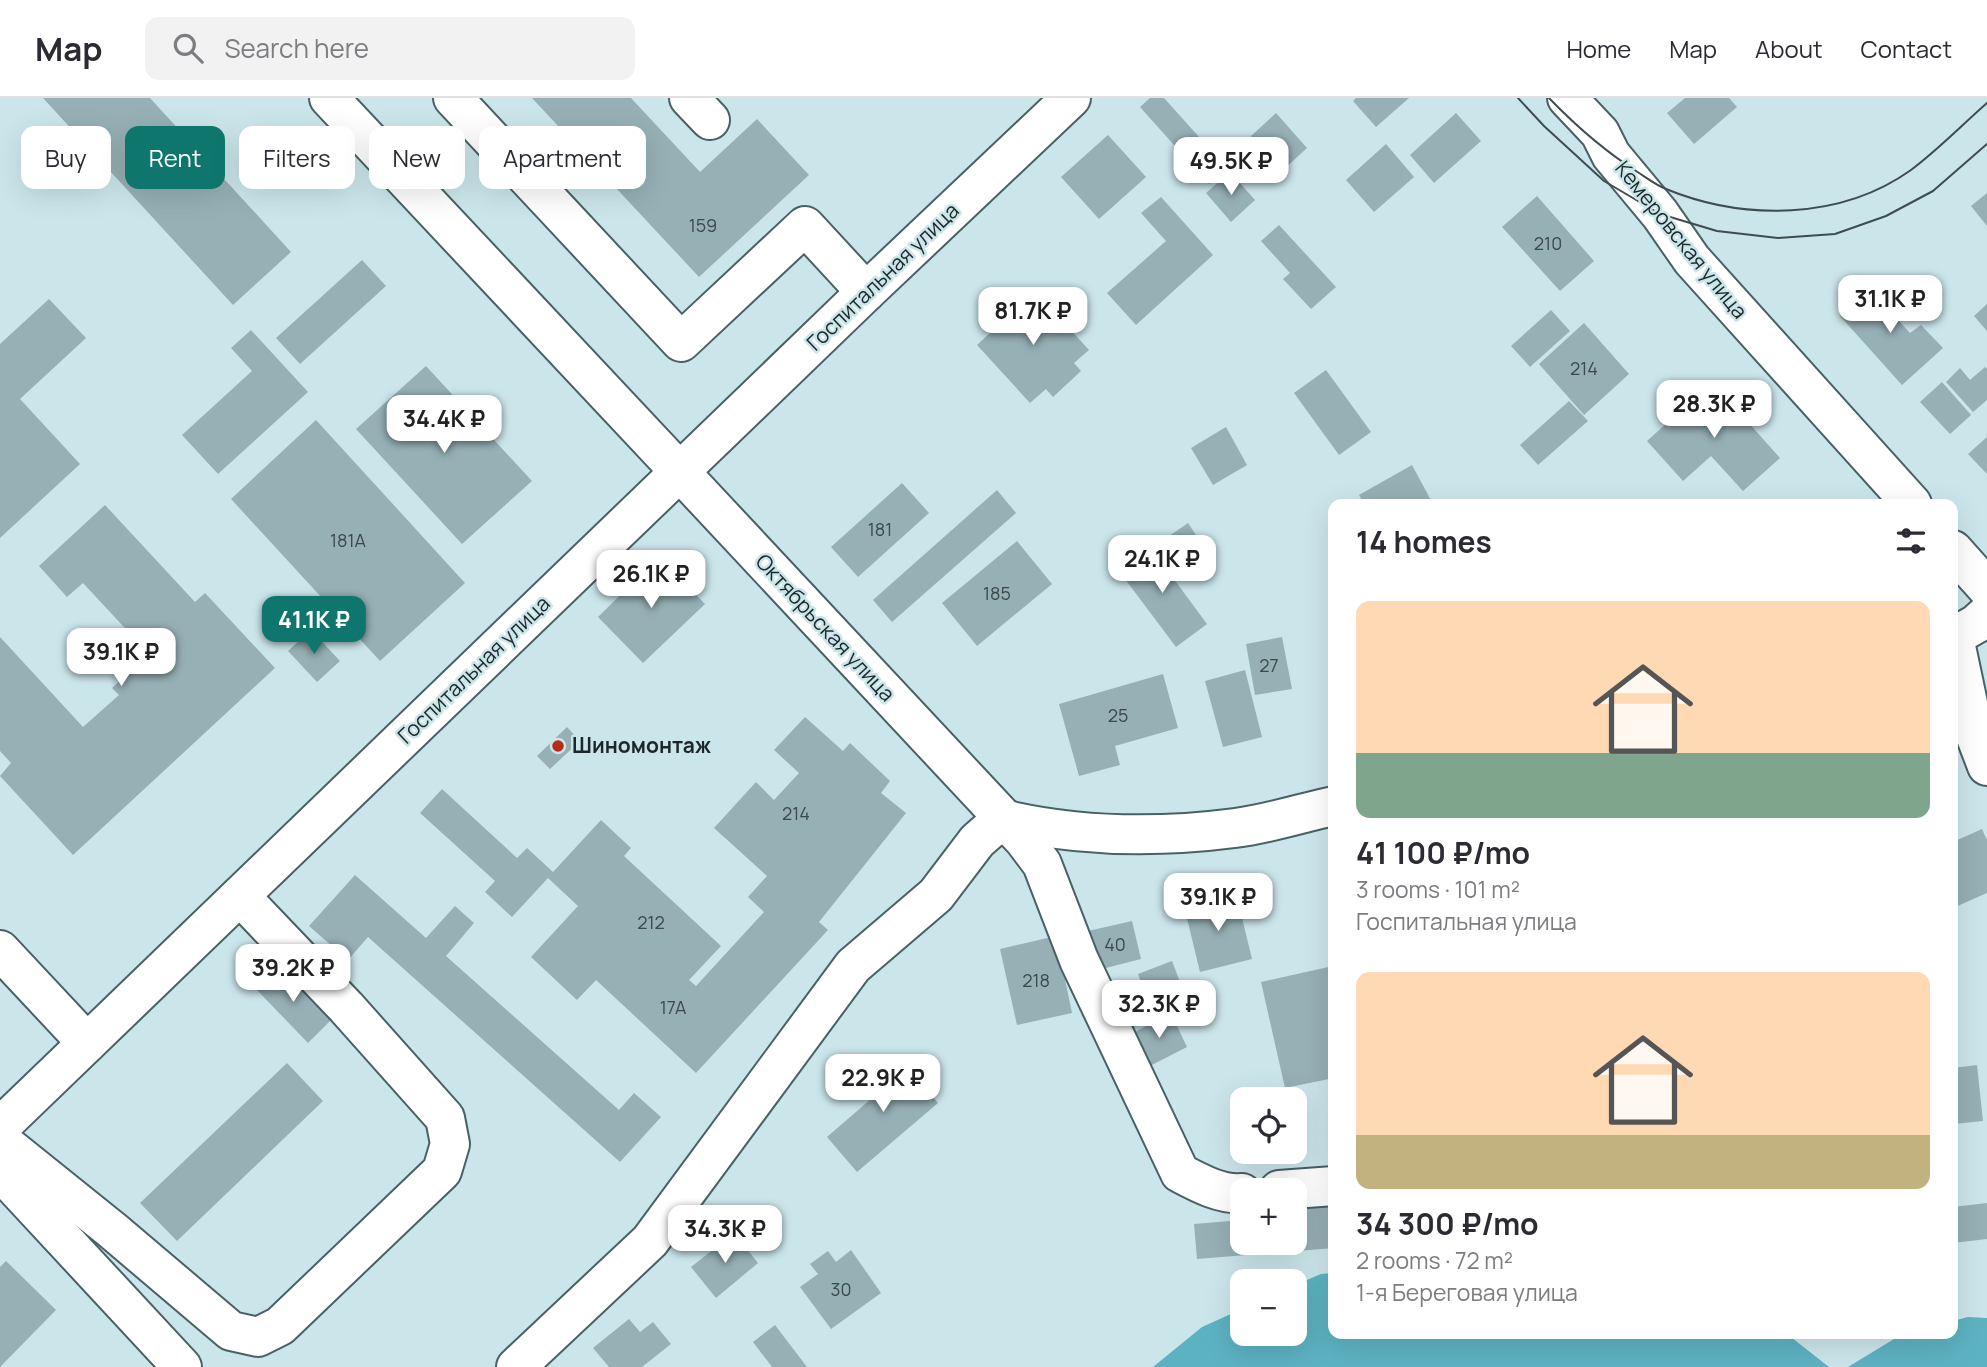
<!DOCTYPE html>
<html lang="en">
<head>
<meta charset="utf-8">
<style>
	body { margin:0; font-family:Manrope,sans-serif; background:#f2f2f3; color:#2b2b33; height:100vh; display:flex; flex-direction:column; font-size:26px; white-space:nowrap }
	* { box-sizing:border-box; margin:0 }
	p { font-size:23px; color:#7c7c81 }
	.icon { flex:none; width:38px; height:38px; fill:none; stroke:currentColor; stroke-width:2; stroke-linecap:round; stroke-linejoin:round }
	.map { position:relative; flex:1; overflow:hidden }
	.sheet { position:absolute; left:1328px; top:401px; width:630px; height:840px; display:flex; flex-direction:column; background:#fff; border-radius:14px; box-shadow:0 7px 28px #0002 }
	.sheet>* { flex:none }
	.top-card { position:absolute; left:21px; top:28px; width:665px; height:63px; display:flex; gap:14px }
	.controls { position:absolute; left:1230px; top:989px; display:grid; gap:14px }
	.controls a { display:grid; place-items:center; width:77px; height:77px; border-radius:14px; background:#fff; box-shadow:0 7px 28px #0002; font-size:35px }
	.price { position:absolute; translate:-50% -60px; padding:0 16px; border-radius:14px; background:#fff; color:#222; font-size:23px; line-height:46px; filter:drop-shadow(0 2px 4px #0008) }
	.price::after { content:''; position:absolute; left:50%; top:42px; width:21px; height:16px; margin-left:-10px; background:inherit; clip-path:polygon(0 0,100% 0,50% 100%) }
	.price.on { background:#0f766e; color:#fff }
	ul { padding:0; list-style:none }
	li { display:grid; align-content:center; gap:14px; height:371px; padding:0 28px }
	li span { display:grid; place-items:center; height:217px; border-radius:14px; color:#555 }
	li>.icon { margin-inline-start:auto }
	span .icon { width:126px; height:126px; fill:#fffc; stroke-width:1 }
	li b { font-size:30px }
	h2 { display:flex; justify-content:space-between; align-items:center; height:84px; padding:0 28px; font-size:30px }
	.chip { padding:0 24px; border-radius:14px; background:#fff; box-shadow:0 7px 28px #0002; font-size:24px; line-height:63px }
	.chip.on { background:#0f766e; color:#fff }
	header { display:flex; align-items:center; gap:42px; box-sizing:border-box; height:98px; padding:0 35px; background:#fff; border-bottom:2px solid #e1e1e2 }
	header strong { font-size:33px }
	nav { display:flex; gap:38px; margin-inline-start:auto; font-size:24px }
	.search { width:490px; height:63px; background:#f2f2f3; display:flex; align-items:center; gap:18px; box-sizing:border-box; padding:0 24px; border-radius:14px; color:#7c7c81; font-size:26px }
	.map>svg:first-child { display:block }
	.forest { fill:#5db2c2 }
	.building { fill:#96b0b5 }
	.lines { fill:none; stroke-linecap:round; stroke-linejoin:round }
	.minor-casing { stroke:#496065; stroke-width:42 }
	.major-casing { stroke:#496065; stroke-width:42 }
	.minor { stroke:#fff; stroke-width:38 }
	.major { stroke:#fff; stroke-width:38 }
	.tram { stroke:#3f4c4f; stroke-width:2 }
	.poi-dot { fill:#b82b17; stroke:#cbe6eb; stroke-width:2.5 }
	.labels { text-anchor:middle; stroke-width:5; stroke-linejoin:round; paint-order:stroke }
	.number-label { font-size:18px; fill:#3b494c }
	.street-label { font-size:21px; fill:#1d2729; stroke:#cbe6eb }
	.poi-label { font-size:21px; font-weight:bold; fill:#1d2729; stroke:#cbe6eb; text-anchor:start }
</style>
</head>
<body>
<header>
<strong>Map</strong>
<div class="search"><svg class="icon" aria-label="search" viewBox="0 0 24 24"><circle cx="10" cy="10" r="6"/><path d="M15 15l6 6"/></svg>Search here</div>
<nav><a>Home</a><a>Map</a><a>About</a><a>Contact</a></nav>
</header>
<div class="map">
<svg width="1987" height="1269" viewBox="0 0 1987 1269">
	<rect width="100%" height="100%" fill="#cbe6eb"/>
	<!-- forest -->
	<g class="forest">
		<polygon points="1333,1175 1334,1236 1787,1236 1829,1269 1153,1269 1202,1229 1242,1211 1242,1236 1295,1236 1295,1187 1321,1176"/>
		<polygon points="1968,1219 1987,1220 1987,1269 1848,1269 1894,1241 1913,1236 1953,1236 1953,1223"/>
	</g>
	<!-- building -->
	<g class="building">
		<polygon points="43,0 150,0 291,154 233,207"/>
		<polygon points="532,0 631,0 700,74 757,21 809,77 699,179"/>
		<polygon points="1150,0 1164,0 1227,70 1209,86 1140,9"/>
		<polygon points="1356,0 1409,0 1376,29 1353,3"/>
		<polygon points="1685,0 1729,0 1737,9 1694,46 1667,15"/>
		<polygon points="1276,15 1307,50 1282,73 1251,38"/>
		<polygon points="1456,15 1481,43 1434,85 1410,57"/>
		<polygon points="1108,37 1146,79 1099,121 1061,79"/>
		<polygon points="1386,46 1414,79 1374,114 1346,82"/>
		<polygon points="1230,74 1255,102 1231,124 1206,95"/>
		<polygon points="1987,95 1987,128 1971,108"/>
		<polygon points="1537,98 1594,163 1560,193 1502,129"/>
		<polygon points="1161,99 1213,157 1136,227 1107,195 1166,143 1141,115"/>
		<polygon points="1279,127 1336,189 1311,211 1283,181 1290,175 1261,143"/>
		<polygon points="362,162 386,188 300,266 276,240"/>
		<polygon points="1877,185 1893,203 1886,209 1910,235 1921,227 1943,250 1902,287 1840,218"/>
		<polygon points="1036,194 1089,252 1074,265 1081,273 1053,299 1046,291 1030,305 977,247 991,234 983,225 1012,199 1020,208"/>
		<polygon points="49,201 86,240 20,301 80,366 0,440 0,246"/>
		<polygon points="1987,206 1987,233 1974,218"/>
		<polygon points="1551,212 1570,233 1530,269 1511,248"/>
		<polygon points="1584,225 1629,276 1584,317 1539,266"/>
		<polygon points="251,232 308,294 218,376 182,337 252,273 231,250"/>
		<polygon points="426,268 532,383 462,446 356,331"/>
		<polygon points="1985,269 1987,271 1987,302 1973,314 1946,284 1960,270 1970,282"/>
		<polygon points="1326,272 1371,334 1339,357 1294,295"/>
		<polygon points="1712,284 1780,360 1743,393 1711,358 1683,383 1647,343"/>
		<polygon points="1942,284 1971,317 1950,336 1920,304"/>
		<polygon points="1569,303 1588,323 1538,367 1520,347"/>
		<polygon points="316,322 465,485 380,563 231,401"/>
		<polygon points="1226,329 1247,367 1213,387 1191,350"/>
		<polygon points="1987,339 1987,376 1968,356"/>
		<polygon points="1412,367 1433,406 1364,406 1359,397"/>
		<polygon points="902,385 929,415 858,479 831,449"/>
		<polygon points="997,392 1016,415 892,524 873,502"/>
		<polygon points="105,407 195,504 205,495 275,570 73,757 0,678 11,665 0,653 0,539 83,629 119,597 112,590 149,556 83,485 67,499 39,468"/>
		<polygon points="1188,425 1208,455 1182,472 1162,443"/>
		<polygon points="1017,443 1052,486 977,548 942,505"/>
		<polygon points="1148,446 1207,526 1176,549 1116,469"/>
		<polygon points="659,459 705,506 643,565 598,519"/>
		<polygon points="311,532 340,563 317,584 288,553"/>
		<polygon points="1282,539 1292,591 1255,597 1246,546"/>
		<polygon points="1245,572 1262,639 1223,649 1205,583"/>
		<polygon points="1163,576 1178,630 1115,648 1120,667 1079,678 1059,606"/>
		<polygon points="805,619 843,653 850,645 890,683 881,695 906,715 819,824 828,832 696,975 596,882 577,902 531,859 578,808 548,780 512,819 485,794 495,783 420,715 442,691 517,760 527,750 553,774 601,722 631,750 624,758 721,848 689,882 696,888 764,814 748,799 767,778 714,730 756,684 774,702 799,675 774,652"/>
		<polygon points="567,629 580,643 550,671 537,658"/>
		<polygon points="1982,731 1987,742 1987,795 1953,810 1953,744"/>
		<polygon points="355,777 426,840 455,808 474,825 446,858 619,1012 634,995 661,1019 620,1064 368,839 348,862 309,828"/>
		<polygon points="1236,795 1252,861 1200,874 1184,808"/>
		<polygon points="1132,823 1141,861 1098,872 1088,833"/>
		<polygon points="1056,838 1072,915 1017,927 1000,851"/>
		<polygon points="1172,863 1188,905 1153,918 1138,876"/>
		<polygon points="279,868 331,922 308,945 255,890"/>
		<polygon points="1333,868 1334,980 1285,990 1261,884"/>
		<polygon points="1171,915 1187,949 1148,969 1131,936"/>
		<polygon points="897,956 938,1005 857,1074 827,1039 879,994 868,981"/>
		<polygon points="287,965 323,1003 177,1143 140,1105"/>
		<polygon points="1977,967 1983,1023 1953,1026 1953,970"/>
		<polygon points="1334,1102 1334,1150 1197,1161 1194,1126 1242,1122 1242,1144 1295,1144 1295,1105"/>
		<polygon points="1987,1105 1987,1141 1953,1145 1953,1109"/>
		<polygon points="734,1135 758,1165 716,1200 691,1169"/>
		<polygon points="851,1152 881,1195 831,1231 800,1189 818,1176 810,1166 828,1153 836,1164"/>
		<polygon points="6,1163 56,1212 0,1269 0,1169"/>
		<polygon points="629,1221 640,1234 653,1224 671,1246 642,1269 609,1269 593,1250"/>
		<polygon points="775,1227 807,1269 772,1269 753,1244"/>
	</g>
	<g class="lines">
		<!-- minor casing -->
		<g class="minor-casing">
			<g id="minor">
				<polyline points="453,0 681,244 805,128 866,194"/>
				<polyline points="689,0 710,22"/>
				<polyline points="1567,0 1600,35 1611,57 1660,116 1692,162 1912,406"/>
				<path d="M680,374L1024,742L1042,766L1079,862L1180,1075C1199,1085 1221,1097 1242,1095"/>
				<polyline points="1953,452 1987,490"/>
				<polyline points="1953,539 1976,526 1987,516"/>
				<polyline points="1954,539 1974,634 1987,668"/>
				<polyline points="0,852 87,945"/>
				<polyline points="0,1042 112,1132 231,1233 258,1239 280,1228 442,1073 450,1046 445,1020 346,909 240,798"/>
				<polyline points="0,1073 182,1269"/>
				<polyline points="1279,1092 1334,1088"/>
				<path d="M516,1269L650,1143L853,868L936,797L977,743L1002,721C1078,739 1157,740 1235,730C1268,726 1301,715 1334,708"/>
			</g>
		</g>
		<!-- major casing -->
		<g class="major-casing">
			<g id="major">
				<polyline points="329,0 680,374"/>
				<polyline points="0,1029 866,194 1071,0"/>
			</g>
		</g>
		<!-- minor -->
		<use href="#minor" class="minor"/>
		<!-- major -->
		<use href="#major" class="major"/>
		<!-- tram -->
		<g class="tram">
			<polyline points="1518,0 1544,28 1604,83 1660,116 1717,133 1778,140 1835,136 1886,118 1933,93 1987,46"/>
			<path d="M1549,0C1576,28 1606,54 1639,75C1647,80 1656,87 1666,91C1744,123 1841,122 1911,72C1938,52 1962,27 1987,5"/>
		</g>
	</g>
	<!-- markers -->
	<circle class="poi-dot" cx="558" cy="648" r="7"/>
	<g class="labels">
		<!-- number labels -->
		<g class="number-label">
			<text x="703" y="134">159</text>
			<text x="1548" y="152">210</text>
			<text x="1584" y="277">214</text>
			<text x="880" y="438">181</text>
			<text x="348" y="449">181А</text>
			<text x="997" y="502">185</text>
			<text x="1269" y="574">27</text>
			<text x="1118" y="624">25</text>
			<text x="796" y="722">214</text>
			<text x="651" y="831">212</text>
			<text x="1115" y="853">40</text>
			<text x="1036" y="889">218</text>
			<text x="673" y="916">17А</text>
			<text x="841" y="1198">30</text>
		</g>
		<!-- street labels -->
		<g class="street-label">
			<text transform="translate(1681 142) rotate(51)" y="7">Кемеровская улица</text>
			<text transform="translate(883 179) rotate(-44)" y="7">Госпитальная улица</text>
			<text transform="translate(825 530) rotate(47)" y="7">Октябрьская улица</text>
			<text transform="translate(474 572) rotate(-44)" y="7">Госпитальная улица</text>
		</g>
		<!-- poi labels -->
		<g class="poi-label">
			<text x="572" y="655">Шиномонтаж</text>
		</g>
	</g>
</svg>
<div class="controls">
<a><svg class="icon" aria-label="locate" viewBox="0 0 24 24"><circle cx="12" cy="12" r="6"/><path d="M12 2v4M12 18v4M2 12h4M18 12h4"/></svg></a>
<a>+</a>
<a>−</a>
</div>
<b class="price" style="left:1231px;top:99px">49.5K ₽</b>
<b class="price" style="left:1890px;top:237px">31.1K ₽</b>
<b class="price" style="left:1033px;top:249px">81.7K ₽</b>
<b class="price" style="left:1714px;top:342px">28.3K ₽</b>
<b class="price" style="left:444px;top:357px">34.4K ₽</b>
<b class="price" style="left:1162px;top:497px">24.1K ₽</b>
<b class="price" style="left:651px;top:512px">26.1K ₽</b>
<b class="price on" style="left:314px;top:558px">41.1K ₽</b>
<b class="price" style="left:121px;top:590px">39.1K ₽</b>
<b class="price" style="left:1218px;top:835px">39.1K ₽</b>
<b class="price" style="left:293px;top:906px">39.2K ₽</b>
<b class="price" style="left:1159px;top:942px">32.3K ₽</b>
<b class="price" style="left:883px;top:1016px">22.9K ₽</b>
<b class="price" style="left:725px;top:1167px">34.3K ₽</b>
<div class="top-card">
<a class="chip">Buy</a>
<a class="chip on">Rent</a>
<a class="chip">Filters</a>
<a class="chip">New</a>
<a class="chip">Apartment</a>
</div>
<section class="sheet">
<h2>14 homes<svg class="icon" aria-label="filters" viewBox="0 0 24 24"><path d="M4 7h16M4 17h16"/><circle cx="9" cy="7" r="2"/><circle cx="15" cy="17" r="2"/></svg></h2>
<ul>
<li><span style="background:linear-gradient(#ffd9b3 70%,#7fa58c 0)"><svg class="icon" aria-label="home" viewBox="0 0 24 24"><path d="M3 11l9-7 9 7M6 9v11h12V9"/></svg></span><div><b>41 100 ₽/mo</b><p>3 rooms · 101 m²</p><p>Госпитальная улица</p></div></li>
<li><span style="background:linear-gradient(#ffd9b3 75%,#c2b280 0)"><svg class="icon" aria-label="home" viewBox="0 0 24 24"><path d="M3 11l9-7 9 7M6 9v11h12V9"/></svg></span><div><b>34 300 ₽/mo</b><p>2 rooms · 72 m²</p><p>1-я Береговая улица</p></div></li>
</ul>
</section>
</div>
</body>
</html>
